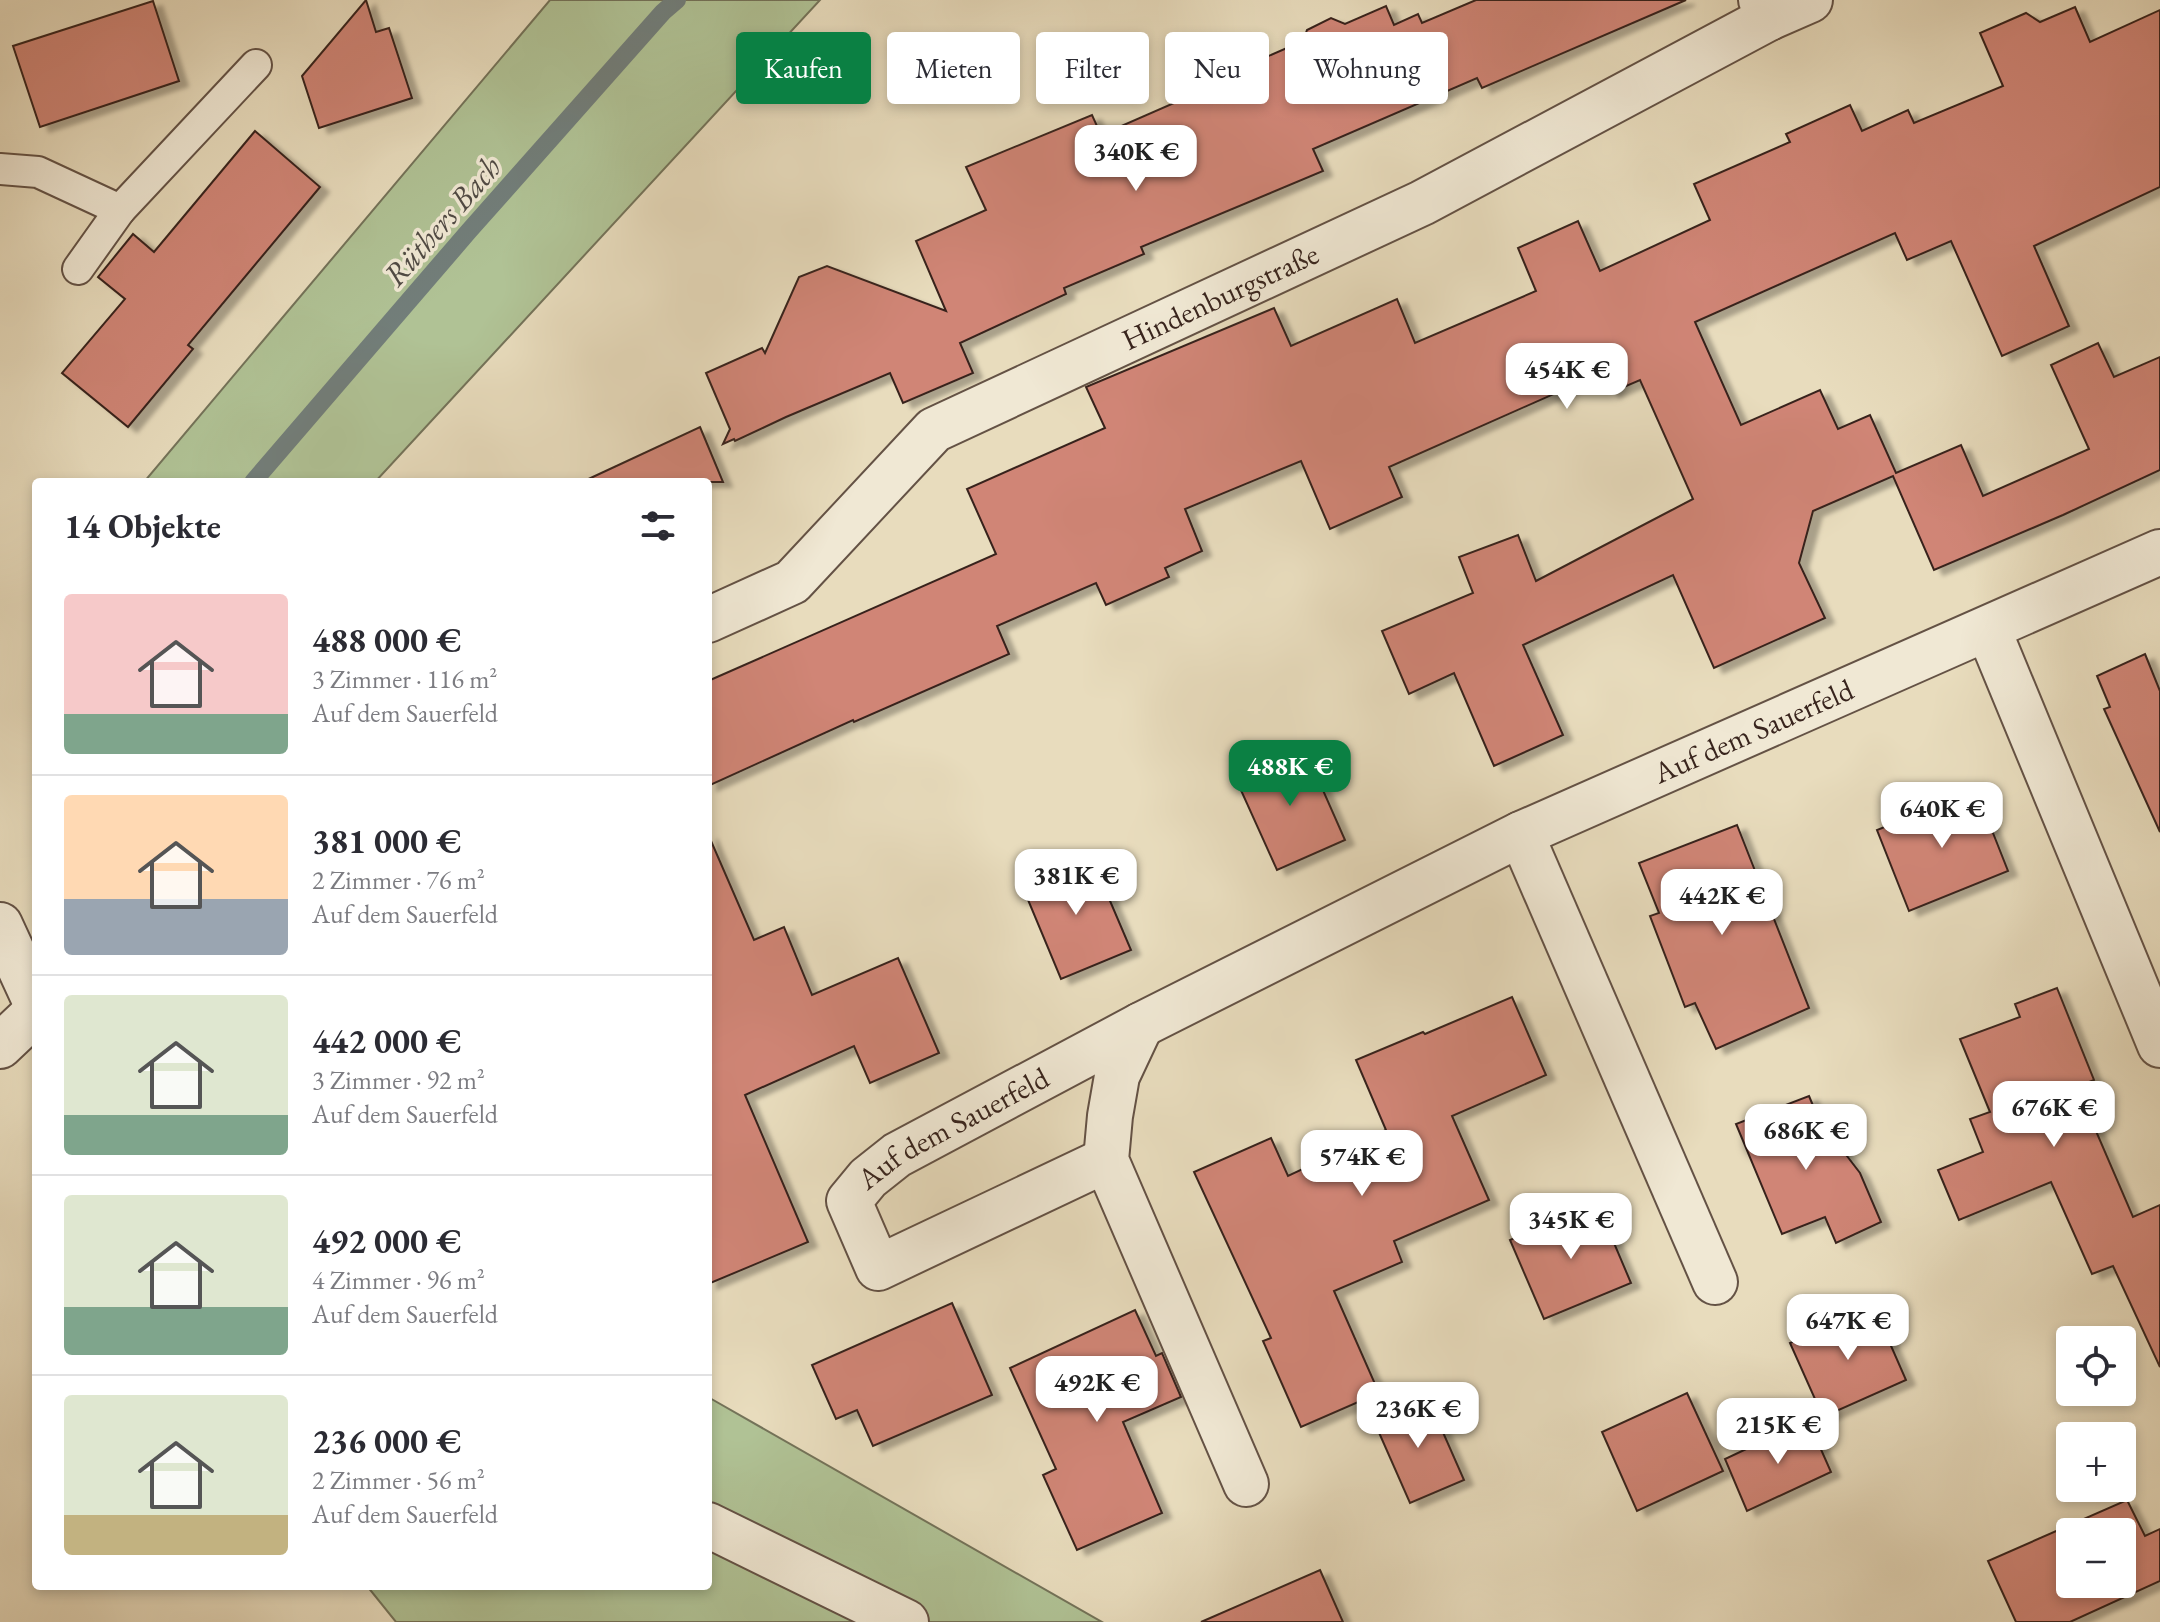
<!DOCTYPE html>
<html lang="de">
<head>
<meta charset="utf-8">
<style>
	body { margin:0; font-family:"EB Garamond",serif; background:#f2f2f3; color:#2b2b33; height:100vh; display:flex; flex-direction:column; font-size:30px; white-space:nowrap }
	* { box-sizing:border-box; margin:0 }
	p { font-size:26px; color:#7c7c81 }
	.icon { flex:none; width:44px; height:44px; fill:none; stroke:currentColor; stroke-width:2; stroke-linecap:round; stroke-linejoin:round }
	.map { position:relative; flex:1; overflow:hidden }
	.drawer { position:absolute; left:32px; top:478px; width:680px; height:1112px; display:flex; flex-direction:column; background:#fff; border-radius:8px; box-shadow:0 4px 12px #0003 }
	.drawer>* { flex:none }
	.hud { position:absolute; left:736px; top:32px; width:760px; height:72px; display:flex; gap:16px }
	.buttons { position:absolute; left:2056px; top:1326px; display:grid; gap:16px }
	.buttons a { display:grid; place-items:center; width:80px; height:80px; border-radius:8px; background:#fff; box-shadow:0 4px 12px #0003; font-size:40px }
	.price { position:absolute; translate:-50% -68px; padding:0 18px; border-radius:16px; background:#fff; color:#222; font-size:26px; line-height:52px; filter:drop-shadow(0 2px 4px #0008) }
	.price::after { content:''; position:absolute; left:50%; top:48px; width:24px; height:18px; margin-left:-12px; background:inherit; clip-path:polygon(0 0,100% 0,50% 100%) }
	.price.active { background:#0b8043; color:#fff }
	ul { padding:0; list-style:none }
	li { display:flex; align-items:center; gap:24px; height:200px; padding:0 32px }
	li+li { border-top:2px solid #e1e1e2 }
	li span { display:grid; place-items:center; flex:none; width:224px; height:160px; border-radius:8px; color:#555 }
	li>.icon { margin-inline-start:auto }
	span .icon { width:96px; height:96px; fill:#fffc; stroke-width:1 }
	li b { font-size:34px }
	h2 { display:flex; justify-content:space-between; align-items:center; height:96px; padding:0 32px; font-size:34px }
	.pill { padding:0 28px; border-radius:8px; background:#fff; box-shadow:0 4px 12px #0003; font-size:28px; line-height:72px }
	.pill.active { background:#0b8043; color:#fff }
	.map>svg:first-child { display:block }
	.green { fill:#b0c295; stroke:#747359; stroke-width:2 }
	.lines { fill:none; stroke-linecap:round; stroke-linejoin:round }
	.stream { stroke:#727e7a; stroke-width:18 }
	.building { fill:#d08576; stroke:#38241d; stroke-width:2; fill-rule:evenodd; filter:url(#shadow) }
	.lane-casing { stroke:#645245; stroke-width:34 }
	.street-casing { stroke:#645245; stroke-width:48 }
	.lane { stroke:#f0e8d4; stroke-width:30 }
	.street { stroke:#f0e8d4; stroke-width:44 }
	.labels { text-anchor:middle; stroke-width:7; stroke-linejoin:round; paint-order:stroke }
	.street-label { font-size:30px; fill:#38241d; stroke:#f0e8d4 }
	.water-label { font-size:32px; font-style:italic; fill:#504a44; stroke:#f0e8d4 }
</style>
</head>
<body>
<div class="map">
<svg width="2160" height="1622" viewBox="0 0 2160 1622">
	<defs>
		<filter id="shadow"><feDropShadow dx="9" dy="5" stdDeviation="2" flood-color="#0004"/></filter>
	</defs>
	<rect width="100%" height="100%" fill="#e8dcbd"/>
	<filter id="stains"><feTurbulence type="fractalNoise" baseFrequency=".0025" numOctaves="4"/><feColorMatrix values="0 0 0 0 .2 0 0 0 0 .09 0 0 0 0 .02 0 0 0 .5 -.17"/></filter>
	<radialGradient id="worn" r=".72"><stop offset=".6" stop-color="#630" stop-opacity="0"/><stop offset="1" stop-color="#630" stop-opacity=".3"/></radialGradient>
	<!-- green -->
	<g class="green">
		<polygon points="550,0 820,0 375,482 144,482"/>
		<polygon points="708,1397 1102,1622 396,1622 367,1586 708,1586"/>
	</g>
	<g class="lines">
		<!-- stream -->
		<polyline class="stream" points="253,482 468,232 663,12 677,0"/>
	</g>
	<!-- building -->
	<g class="building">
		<polygon points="366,0 376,32 389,28 412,98 319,128 302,76"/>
		<polygon points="1476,0 1686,0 1482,88 1477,78 1313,149 1323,171 1141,247 1144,254 1064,288 1066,294 960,343 973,373 903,403 890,373 786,417 735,441 734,439 723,444 730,429 706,373 762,348 765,353 799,277 827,266 946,311 916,241 986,210 966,167 1092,115 1101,135 1213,86 1211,81 1303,41 1307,30 1331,18 1345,24 1386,6 1394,25 1418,14 1422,23"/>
		<polygon points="153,1 179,81 40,127 13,46"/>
		<polygon points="2075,7 2090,42 2160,10 2160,187 2034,246 2069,326 2002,356 1951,241 1907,260 1895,233 1695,322 1741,425 1820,390 1838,429 1870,415 1896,473 1961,445 1983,496 2089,449 2051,365 2098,343 2114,377 2160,357 2160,470 2063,515 1934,570 1893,476 1813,511 1799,563 1825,618 1714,668 1673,575 1523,645 1563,735 1494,766 1454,673 1409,694 1382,631 1473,593 1459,557 1518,535 1536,581 1693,499 1640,380 1610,393 1601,373 1389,467 1402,497 1330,529 1301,461 1185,509 1202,551 1165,568 1169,577 1106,605 1096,583 997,626 1009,654 854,722 853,720 708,786 708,681 996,554 967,489 1105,428 1086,387 1274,308 1291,346 1397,299 1415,343 1536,291 1518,248 1578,221 1600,271 1710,220 1694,184 1790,142 1786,134 1850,105 1862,131 1908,110 1914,123 2003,86 1980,33 2026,13 2040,22"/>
		<polygon points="255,131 320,187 188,345 193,349 128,427 62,373 125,299 98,277 133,234 154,252"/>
		<polygon points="700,427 723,482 582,482"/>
		<polygon points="2145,654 2160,691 2160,832 2104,709 2110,707 2097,676"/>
		<polygon points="1303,745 1345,840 1277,870 1235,777"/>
		<polygon points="1976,790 2008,871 1909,911 1877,830"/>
		<polygon points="1737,825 1809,1008 1716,1049 1695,1003 1685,1007 1650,916 1659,913 1639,863"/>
		<polygon points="708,834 754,940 784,927 812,995 898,958 939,1053 870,1083 854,1046 745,1095 808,1242 708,1284"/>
		<polygon points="1090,854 1131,950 1061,979 1021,883"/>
		<polygon points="2057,988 2094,1080 2077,1087 2133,1217 2160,1205 2160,1367 2113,1266 2092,1274 2051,1182 1959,1220 1938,1170 1983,1152 1970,1119 1990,1112 1960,1039 2020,1017 2015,1004"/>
		<polygon points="1512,997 1546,1075 1452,1116 1489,1200 1394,1241 1402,1262 1334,1291 1379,1393 1301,1427 1263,1341 1271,1338 1194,1172 1271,1138 1288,1176 1386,1130 1356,1060 1423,1032 1425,1034"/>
		<polygon points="1809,1096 1832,1151 1840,1147 1860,1173 1881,1222 1836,1243 1825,1217 1782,1234 1736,1124"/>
		<polygon points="1597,1203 1631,1283 1544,1319 1510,1240"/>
		<polygon points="952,1303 992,1395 873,1446 857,1410 836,1419 812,1365"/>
		<polygon points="1874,1307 1906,1380 1823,1417 1790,1343"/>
		<polygon points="1135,1310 1156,1356 1162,1353 1181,1397 1123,1422 1162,1513 1077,1550 1043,1475 1056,1469 1010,1368"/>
		<polygon points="1687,1393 1723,1471 1637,1511 1602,1432"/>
		<polygon points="1427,1396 1464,1480 1410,1503 1373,1419"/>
		<polygon points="1808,1420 1831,1472 1747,1511 1725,1459"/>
		<path d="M2127,1500L2145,1536L2160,1529V1581L2070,1622H2016L1988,1561ZM2070,1532H2122V1584H2070Z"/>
		<polygon points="1320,1570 1343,1622 1201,1622"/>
	</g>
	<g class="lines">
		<!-- lane casing -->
		<g class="lane-casing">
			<g id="lane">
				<polyline points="0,169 38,172 120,210 78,269"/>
				<polyline points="120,210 256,65"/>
			</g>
		</g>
		<!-- street casing -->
		<g class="street-casing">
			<g id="street">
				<polyline points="1769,18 1810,0"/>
				<path id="s1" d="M708,620L792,582L934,430L1422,203L1769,18L1761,0"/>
				<polyline points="1988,629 2160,1045"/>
				<polyline points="1521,834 1715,1282"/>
				<polyline points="0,925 36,1003"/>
				<polyline points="1141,1025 1117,1076 1110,1116 1106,1160 1246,1484"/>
				<polyline points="0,1046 36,1012"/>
				<path id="s2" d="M1106,1160L878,1268L849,1201L868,1178L897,1155L1141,1025L1521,834L2160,552"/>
				<polyline points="708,1525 906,1622"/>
			</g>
		</g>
		<!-- lane -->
		<use href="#lane" class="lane"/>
		<!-- street -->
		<use href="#street" class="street"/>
	</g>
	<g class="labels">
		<!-- street labels -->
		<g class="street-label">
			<text dy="10" stroke="none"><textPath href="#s1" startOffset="616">Hindenburgstraße</textPath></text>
			<text dy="10" stroke="none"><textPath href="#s2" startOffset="1348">Auf dem Sauerfeld</textPath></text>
			<text dy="10" stroke="none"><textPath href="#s2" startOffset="454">Auf dem Sauerfeld</textPath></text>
		</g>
		<!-- water labels -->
		<g class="water-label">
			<text transform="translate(442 221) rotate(-49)" y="11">Rüthers Bach</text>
		</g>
	</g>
	<rect width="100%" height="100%" filter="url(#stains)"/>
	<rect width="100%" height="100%" fill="url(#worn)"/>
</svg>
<div class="buttons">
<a><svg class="icon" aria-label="locate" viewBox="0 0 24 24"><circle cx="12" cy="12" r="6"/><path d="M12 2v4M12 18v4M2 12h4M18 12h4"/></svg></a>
<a>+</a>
<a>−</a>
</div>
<b class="price" style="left:1136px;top:193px">340K €</b>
<b class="price" style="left:1567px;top:411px">454K €</b>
<b class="price active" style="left:1290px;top:808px">488K €</b>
<b class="price" style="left:1942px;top:850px">640K €</b>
<b class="price" style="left:1076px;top:917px">381K €</b>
<b class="price" style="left:1722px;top:937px">442K €</b>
<b class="price" style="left:2054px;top:1149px">676K €</b>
<b class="price" style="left:1806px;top:1172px">686K €</b>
<b class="price" style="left:1362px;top:1198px">574K €</b>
<b class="price" style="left:1571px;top:1261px">345K €</b>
<b class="price" style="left:1848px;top:1362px">647K €</b>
<b class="price" style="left:1097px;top:1424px">492K €</b>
<b class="price" style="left:1418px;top:1450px">236K €</b>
<b class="price" style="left:1778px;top:1466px">215K €</b>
<div class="hud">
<a class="pill active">Kaufen</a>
<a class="pill">Mieten</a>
<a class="pill">Filter</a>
<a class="pill">Neu</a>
<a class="pill">Wohnung</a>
</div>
<section class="drawer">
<h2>14 Objekte<svg class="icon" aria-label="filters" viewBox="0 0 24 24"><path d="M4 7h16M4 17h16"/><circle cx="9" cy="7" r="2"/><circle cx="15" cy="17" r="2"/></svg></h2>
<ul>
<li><span style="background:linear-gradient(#f6c9c9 75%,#7fa58c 0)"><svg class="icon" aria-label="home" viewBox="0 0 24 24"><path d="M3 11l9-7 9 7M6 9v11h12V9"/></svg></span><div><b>488 000 €</b><p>3 Zimmer · 116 m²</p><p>Auf dem Sauerfeld</p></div></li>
<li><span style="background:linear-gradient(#ffd9b3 65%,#9aa5b1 0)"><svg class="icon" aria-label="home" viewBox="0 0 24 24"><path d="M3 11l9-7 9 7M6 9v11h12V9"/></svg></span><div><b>381 000 €</b><p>2 Zimmer · 76 m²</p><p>Auf dem Sauerfeld</p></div></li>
<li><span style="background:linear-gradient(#dfe7d0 75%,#7fa58c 0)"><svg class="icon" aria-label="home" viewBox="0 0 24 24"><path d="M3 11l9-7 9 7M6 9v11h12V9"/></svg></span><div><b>442 000 €</b><p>3 Zimmer · 92 m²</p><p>Auf dem Sauerfeld</p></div></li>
<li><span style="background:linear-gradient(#dfe7d0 70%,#7fa58c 0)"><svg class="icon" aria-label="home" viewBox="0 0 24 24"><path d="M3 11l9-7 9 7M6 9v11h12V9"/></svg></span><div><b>492 000 €</b><p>4 Zimmer · 96 m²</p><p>Auf dem Sauerfeld</p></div></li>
<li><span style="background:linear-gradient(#dfe7d0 75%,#c2b280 0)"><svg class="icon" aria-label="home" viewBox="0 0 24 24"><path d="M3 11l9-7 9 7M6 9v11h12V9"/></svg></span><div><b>236 000 €</b><p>2 Zimmer · 56 m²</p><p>Auf dem Sauerfeld</p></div></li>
</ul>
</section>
</div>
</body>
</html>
